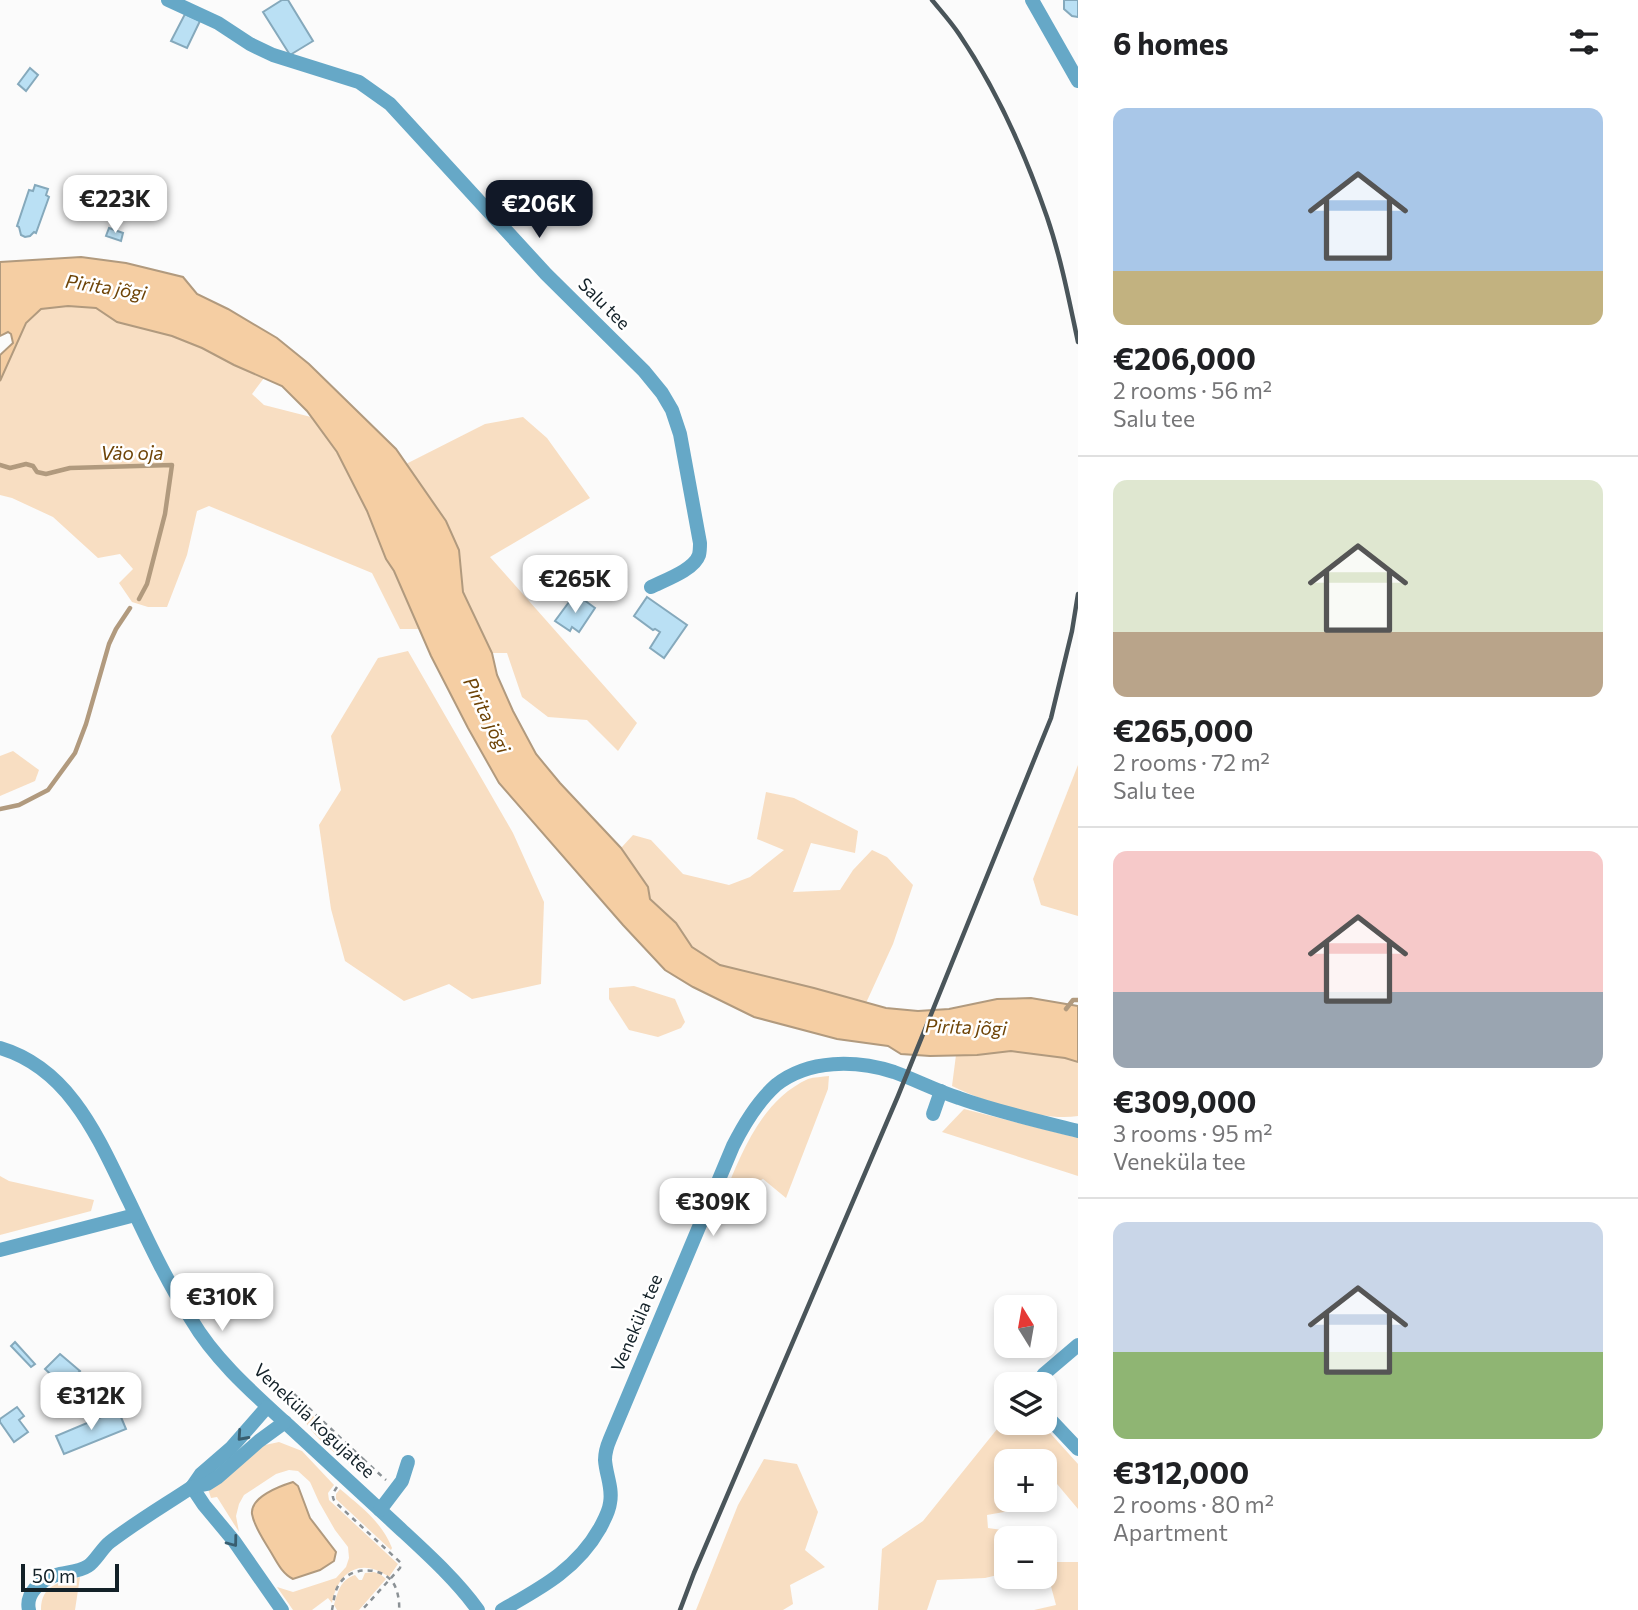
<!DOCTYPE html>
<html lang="en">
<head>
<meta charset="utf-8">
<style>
	body { margin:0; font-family:Commissioner,sans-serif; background:#f2f2f2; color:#202124; height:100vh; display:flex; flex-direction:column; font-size:26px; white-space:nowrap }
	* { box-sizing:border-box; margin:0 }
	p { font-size:23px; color:#757577 }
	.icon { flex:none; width:38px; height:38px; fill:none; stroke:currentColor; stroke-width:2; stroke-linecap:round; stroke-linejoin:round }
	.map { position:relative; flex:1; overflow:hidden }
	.sheet { display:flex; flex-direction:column; background:#fff; width:560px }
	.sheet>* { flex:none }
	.needle { width:46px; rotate:349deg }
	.fabs { position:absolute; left:994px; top:1295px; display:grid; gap:14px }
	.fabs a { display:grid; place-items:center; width:63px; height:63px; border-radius:14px; background:#fff; box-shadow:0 4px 10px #0003; font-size:35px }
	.scale { position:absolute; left:21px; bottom:18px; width:98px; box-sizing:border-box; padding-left:7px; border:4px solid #132128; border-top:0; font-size:19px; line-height:24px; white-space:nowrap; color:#132128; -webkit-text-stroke:5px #fff; paint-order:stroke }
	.price { position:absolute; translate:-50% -60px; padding:0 16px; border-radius:14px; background:#fff; color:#222; font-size:23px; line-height:46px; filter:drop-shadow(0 2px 4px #0008) }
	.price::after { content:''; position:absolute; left:50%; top:42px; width:21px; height:16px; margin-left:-10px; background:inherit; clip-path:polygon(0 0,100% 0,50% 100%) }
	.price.on { background:#111827; color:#fff }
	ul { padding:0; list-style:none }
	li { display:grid; align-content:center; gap:14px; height:371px; padding:0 35px }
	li+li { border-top:2px solid #e0e0e0 }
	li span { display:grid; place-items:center; height:217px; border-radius:14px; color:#555 }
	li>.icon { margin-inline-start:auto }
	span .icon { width:126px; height:126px; fill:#fffc; stroke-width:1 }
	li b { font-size:30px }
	h2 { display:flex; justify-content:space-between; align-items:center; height:84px; padding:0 35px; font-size:30px }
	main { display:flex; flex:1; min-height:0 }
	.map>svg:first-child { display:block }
	.green { fill:#f8dec2 }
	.water { fill:#f5cea3; stroke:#b19a7e; stroke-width:2 }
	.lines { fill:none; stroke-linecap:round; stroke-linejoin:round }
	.stream { stroke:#b19a7e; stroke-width:4.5 }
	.building { fill:#bae0f4; stroke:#85a9bc; stroke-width:2 }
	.path { stroke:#8b9195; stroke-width:2.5; stroke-dasharray:5 5; stroke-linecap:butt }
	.minor { stroke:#66a8c7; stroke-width:14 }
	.rail { stroke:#4a555a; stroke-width:4.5 }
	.oneway { stroke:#385e70 }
	.labels { text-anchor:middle; stroke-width:5; stroke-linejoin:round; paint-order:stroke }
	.street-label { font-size:18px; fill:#132128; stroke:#fff }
	.water-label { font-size:19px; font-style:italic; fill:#6e4407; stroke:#fff }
</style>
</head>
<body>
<main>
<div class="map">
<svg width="1078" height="1610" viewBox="0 0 1078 1610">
	<rect width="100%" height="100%" fill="#fbfbfb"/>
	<!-- green -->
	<g class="green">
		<polygon points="68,306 96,308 117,322 172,336 202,348 234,365 264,378 252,394 264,405 311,417 337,452 367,511 386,559 394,571 420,629 400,629 372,573 209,506 197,511 187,555 167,607 148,607 132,602 119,583 133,569 120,554 98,558 53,517 12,498 0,495 0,381 26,323 41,309"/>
		<polygon points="523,417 547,438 590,498 490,557 637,723 618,751 587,720 548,717 522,697 507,653 492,653 463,592 460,574 446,521 406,464 485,424"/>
		<polygon points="408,651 513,833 544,902 541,984 472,999 449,984 404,1001 345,961 331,909 319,825 341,790 331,736 378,658"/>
		<polygon points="13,751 39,770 35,781 0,796 0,756"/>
		<polygon points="1078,765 1078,916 1041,905 1033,879"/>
		<polygon points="766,792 794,798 858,831 855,853 811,843 793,892 840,890 853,870 872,850 887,857 913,885 893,944 866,1003 814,988 720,965 692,947 676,923 650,899 648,886 621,848 633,835 651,840 683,874 729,885 750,877 784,850 757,839"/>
		<polygon points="634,986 675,999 685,1022 681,1028 658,1037 629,1030 609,999 609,988"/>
		<path d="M1011,1051L1065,1058L1078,1062V1116C1042,1122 985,1102 952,1086L956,1055H977Z"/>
		<path d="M829,1076L828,1089L786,1198L763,1179L722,1200C741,1155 760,1101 808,1079C814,1077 822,1077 829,1076Z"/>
		<polygon points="964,1109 1078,1138 1078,1176 942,1132"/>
		<polygon points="0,1176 9,1181 94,1200 91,1211 0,1235"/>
		<path d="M300,1404L356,1456L357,1462L352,1466C328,1448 311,1435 297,1408Z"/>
		<polygon points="1006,1418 1006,1423 1041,1423 1078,1464 1078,1509 1052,1478 1045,1486 1045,1461 1006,1461 1006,1500 1033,1500 1027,1508 987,1515 988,1528 1038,1535 1041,1538 1006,1538 1006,1573 985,1578 937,1580 927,1610 878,1610 882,1549 923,1521"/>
		<path d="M279,1442L302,1451L334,1485L328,1493L329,1500L398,1564L389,1577C361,1557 338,1571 332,1603L328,1598L312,1610H293L277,1587L293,1592L336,1578L346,1567L349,1558L348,1547L335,1530L319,1502L310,1482L298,1471L289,1470L276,1474L244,1495L239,1504L236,1516L239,1532L217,1497L211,1498L208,1489L265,1445Z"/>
		<polygon points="764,1459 797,1464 818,1512 805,1550 825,1567 790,1585 793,1604 783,1610 696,1610 738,1505"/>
		<path d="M340,1489C360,1506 382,1522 392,1548L391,1550L336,1499V1494Z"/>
		<polygon points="1045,1545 1056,1562 1078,1562 1078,1610 1034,1610 1056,1605 1045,1564"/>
		<path d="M374,1572L380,1574L386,1579L359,1610H337L334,1605C338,1592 340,1580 355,1575L359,1580H362L365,1573Z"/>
		<path d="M80,1577L75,1610H41C41,1585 59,1582 80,1577Z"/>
	</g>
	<!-- water -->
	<g class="water">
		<polygon points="81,257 126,263 183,277 197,294 228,309 277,338 309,364 396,449 446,521 459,550 463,592 492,653 497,675 513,711 536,754 560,783 621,848 648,887 650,899 676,923 692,947 720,965 814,988 886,1008 918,1011 949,1009 997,999 1031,998 1078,1006 1078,1062 1065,1058 1011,1051 977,1055 930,1056 901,1054 888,1046 837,1039 754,1017 693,987 665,970 623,925 499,783 468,728 431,656 394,571 386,559 367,511 337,452 307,411 282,386 234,365 202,348 172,336 117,322 96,308 68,306 41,309 26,323 0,381 0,355 13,343 11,334 8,332 0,336 0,262"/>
		<path d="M293,1482L298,1486L310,1518L336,1552L334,1561L320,1570L293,1579C281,1573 276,1560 269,1549C263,1539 254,1526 252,1514C250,1497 280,1486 293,1482Z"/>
	</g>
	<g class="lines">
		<!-- stream -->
		<g class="stream">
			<polyline points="0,465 10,468 26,464 33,466 37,472 46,474 70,468 172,465 165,514 147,584 139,599"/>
			<polyline points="0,809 19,805 48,790 75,753 86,724 109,644 116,629 130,608"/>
			<polyline points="1066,1009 1073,1000 1078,1000"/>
		</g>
	</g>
	<!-- building -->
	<g class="building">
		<polygon points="282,0 288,0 313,41 290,55 263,12"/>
		<polygon points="1064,0 1078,0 1078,17 1072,16 1064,9"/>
		<polygon points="185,14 200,21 187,48 171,41"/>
		<polygon points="30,68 38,75 26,91 18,84"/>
		<polygon points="35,185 48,189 46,195 49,197 36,233 34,232 30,236 25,237 21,235 19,227 17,226 29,190 33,191"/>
		<polygon points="109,228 123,233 121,241 106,236"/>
		<polygon points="580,597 595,608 579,632 572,627 570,631 555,621 569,602 574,605"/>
		<polygon points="647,597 687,625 664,658 650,648 660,632 655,629 653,630 634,616"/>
		<polygon points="15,1342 35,1364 31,1367 11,1346"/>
		<polygon points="60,1354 80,1371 64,1387 45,1369"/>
		<polygon points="17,1407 24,1416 19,1420 28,1432 14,1442 0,1422 0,1419"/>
		<polygon points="118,1410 126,1429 64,1454 56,1436"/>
	</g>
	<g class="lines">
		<!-- path -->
		<g class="path">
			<polyline points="294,1394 363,1459 353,1469"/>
			<polyline points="363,1459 386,1480"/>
			<path d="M337,1487C333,1493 331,1496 335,1502L401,1563L400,1568L362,1610"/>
			<path d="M332,1610C334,1601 334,1591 340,1583C350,1568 376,1566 390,1579C397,1585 400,1601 399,1610"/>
		</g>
		<!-- minor -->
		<g class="minor">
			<path d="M168,0L218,23L250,44L273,55L359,82L390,104L546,274L644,371L662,393L672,410L680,434L700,543C700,547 700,551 699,555C694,570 665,580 651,587"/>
			<polyline points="1032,0 1078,81"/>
			<path d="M0,1048C71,1069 99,1140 129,1201C148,1241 167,1282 191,1319C215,1360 253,1393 288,1425C323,1457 358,1490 393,1522C423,1550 454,1577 478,1610"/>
			<polyline points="933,1114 941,1091"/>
			<polyline points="0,1250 135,1215"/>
			<polyline points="1037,1384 1044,1374 1078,1345"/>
			<polyline points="1045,1414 1078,1449"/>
			<polyline points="192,1487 204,1505 234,1541 282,1610"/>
			<polyline points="192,1487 201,1474 231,1448 267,1407"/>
			<polyline points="380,1510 402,1481 408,1462"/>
			<path d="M29,1610C25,1593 41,1580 56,1575C66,1572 79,1572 88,1566C95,1562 102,1548 110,1542C136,1522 165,1505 192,1487L207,1484L218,1477L259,1441L285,1422"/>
			<path d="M502,1610C541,1588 577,1569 600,1528C604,1520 609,1512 610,1503C613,1488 606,1475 605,1460C605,1453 607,1446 610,1439L733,1146C744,1124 757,1102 776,1085C809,1059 856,1060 894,1072C916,1080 937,1091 959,1098C998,1112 1038,1121 1078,1131"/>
		</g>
		<!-- rail -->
		<g class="rail">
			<path d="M932,0C941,11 951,22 959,34C997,90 1025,153 1047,217C1061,258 1069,300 1078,342"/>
			<polyline points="680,1610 694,1573 898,1096 1051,718 1072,631 1078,594"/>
		</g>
	</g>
	<!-- one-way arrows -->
	<defs><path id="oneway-chevron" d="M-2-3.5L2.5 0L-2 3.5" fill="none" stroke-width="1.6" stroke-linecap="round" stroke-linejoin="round" transform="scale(1.75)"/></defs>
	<g class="oneway">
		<use href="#oneway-chevron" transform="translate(242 1436) rotate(132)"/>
		<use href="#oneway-chevron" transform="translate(233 1542) rotate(53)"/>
	</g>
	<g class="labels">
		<!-- street labels -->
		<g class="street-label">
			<text transform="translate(604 304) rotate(45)" y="6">Salu tee</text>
			<text transform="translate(637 1323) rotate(-67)" y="6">Veneküla tee</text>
			<text transform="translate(314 1421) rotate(43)" y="6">Veneküla kogujatee</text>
		</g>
		<!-- water labels -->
		<g class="water-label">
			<text transform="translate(106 287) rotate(9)" y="7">Pirita jõgi</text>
			<text x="132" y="460">Väo oja</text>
			<text transform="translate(487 715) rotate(64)" y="7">Pirita jõgi</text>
			<text transform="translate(966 1027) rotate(2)" y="7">Pirita jõgi</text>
		</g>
	</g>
</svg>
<div class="fabs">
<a><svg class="needle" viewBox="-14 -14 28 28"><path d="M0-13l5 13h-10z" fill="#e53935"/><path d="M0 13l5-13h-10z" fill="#757577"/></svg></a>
<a><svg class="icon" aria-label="layers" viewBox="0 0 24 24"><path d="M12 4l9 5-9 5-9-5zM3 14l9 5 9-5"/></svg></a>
<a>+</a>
<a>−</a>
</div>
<div class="scale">50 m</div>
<b class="price" style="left:115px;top:235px">€223K</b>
<b class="price on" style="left:539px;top:240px">€206K</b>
<b class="price" style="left:575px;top:615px">€265K</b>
<b class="price" style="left:713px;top:1238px">€309K</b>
<b class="price" style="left:222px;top:1333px">€310K</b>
<b class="price" style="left:91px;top:1432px">€312K</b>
</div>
<section class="sheet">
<h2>6 homes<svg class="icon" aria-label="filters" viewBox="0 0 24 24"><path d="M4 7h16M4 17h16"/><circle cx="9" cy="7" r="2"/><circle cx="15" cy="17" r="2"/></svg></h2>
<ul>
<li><span style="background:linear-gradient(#a9c7e8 75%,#c2b280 0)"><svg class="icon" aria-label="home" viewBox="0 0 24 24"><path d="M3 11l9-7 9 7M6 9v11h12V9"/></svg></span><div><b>€206,000</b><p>2 rooms · 56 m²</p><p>Salu tee</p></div></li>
<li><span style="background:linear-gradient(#dfe7d0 70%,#b9a48a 0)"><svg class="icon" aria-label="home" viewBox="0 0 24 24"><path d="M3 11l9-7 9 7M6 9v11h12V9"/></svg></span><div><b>€265,000</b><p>2 rooms · 72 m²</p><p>Salu tee</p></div></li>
<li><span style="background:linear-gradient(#f6c9c9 65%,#9aa5b1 0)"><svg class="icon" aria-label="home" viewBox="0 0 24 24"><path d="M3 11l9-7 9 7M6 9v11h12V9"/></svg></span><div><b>€309,000</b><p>3 rooms · 95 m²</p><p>Veneküla tee</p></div></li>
<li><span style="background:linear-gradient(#c9d6e8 60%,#8fb573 0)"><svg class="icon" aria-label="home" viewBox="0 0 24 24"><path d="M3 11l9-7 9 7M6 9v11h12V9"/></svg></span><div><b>€312,000</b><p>2 rooms · 80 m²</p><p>Apartment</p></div></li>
</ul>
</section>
</main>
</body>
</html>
